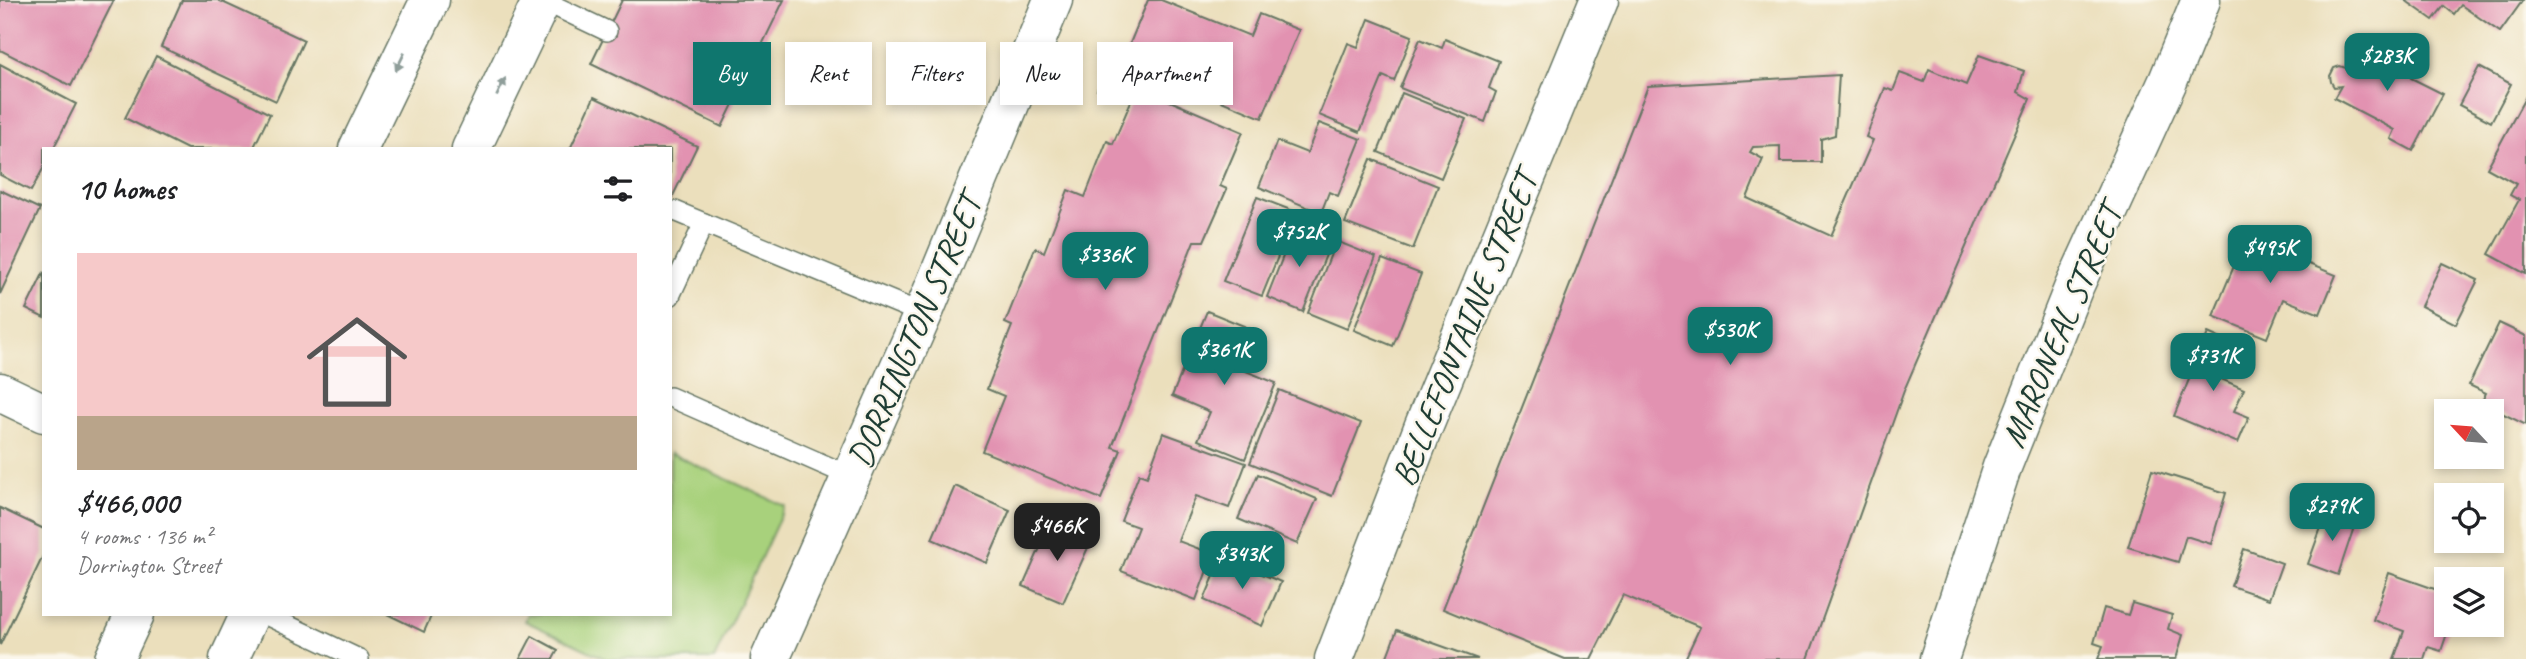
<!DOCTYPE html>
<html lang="en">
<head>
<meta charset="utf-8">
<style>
	body { margin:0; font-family:Caveat,sans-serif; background:#f6f6f6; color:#202124; height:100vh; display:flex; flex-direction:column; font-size:26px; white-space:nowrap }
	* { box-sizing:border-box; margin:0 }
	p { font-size:23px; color:#757577 }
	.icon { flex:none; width:38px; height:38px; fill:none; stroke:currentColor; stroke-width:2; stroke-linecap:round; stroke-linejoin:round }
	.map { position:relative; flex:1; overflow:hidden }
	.sheet { position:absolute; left:42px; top:147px; width:630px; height:469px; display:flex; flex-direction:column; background:#fff; border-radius:0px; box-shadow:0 4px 10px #0003 }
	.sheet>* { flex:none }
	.banner { position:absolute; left:693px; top:42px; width:665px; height:63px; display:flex; gap:14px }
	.needle { width:46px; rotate:296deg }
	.tools { position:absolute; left:2434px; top:399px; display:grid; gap:14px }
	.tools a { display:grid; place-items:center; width:70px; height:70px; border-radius:0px; background:#fff; box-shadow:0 4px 10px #0003; font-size:35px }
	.price { position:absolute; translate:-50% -60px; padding:0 16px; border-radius:14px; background:#0f766e; color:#fff; font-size:23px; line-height:46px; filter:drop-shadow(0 2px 4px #0008) }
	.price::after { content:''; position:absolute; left:50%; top:42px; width:21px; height:16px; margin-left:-10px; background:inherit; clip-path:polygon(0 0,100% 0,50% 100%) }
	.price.on { background:#222; color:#fff }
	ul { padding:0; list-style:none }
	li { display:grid; align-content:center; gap:14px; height:371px; padding:0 35px }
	li span { display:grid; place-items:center; height:217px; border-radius:0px; color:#555 }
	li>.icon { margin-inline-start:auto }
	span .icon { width:126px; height:126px; fill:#fffc; stroke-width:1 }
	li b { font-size:30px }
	h2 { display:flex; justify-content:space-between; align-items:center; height:84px; padding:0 35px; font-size:30px }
	.chip { padding:0 24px; border-radius:0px; background:#fff; box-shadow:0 4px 10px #0003; font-size:24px; line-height:63px }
	.chip.on { background:#0f766e; color:#fff }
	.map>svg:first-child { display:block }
	.green { fill:#a8d17c; stroke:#648758; stroke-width:2 }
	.building { fill:#e292b1 }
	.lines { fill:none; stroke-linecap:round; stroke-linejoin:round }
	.lane-casing { stroke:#667664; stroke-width:22 }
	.street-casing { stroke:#667664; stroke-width:41 }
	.primary-casing { stroke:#667664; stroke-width:41 }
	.lane { stroke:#fff; stroke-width:19 }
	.street { stroke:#fff; stroke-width:38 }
	.primary { stroke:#fff; stroke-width:38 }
	.oneway { fill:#8f9e9a }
	.labels { text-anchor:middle; stroke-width:5; stroke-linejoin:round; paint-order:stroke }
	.street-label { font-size:35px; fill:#1f3d34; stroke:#fbf7ec }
</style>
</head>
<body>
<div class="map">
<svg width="2526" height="659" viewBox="0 0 2526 659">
	<rect width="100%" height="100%" fill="#fbf7ec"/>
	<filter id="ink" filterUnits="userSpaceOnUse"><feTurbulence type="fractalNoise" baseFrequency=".0143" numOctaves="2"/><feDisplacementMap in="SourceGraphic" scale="14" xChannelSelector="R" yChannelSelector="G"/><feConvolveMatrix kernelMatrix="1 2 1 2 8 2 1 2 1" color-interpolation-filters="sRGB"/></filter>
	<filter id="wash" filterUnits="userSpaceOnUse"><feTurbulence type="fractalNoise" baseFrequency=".00686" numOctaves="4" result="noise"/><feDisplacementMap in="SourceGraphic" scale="28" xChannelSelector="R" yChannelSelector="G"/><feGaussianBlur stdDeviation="1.57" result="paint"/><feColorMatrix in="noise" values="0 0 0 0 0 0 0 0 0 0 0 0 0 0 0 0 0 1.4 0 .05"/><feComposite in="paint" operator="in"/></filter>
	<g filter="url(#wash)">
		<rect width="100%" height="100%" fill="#ebdfbc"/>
		<!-- green -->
		<polygon class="green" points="670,453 785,506 714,659 606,659 525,621 528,614 670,614"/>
		<g id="blocks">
			<!-- building -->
			<g class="building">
				<polygon points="0,0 114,0 71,86 0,50"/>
				<polygon points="182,0 218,0 304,40 276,101 161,47"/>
				<polygon points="622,0 784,0 722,127 591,64"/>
				<polygon points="1148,0 1161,0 1250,36 1259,14 1299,30 1262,118 1123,60"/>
				<polygon points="2405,0 2523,0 2500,32 2461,5 2454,14 2444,6 2433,20"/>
				<polygon points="1369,19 1412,36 1394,81 1383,76 1360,132 1319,115 1348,43 1358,47"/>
				<polygon points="2367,38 2395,53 2393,57 2416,69 2411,78 2443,94 2413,151 2391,139 2395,130 2334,98 2341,86 2334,87 2331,82 2330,76 2334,68 2340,66 2346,68 2348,73"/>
				<polygon points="1420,39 1442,48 1445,39 1499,61 1489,88 1496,92 1485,122 1400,88"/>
				<polygon points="1979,55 2024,71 2018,92 2030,99 1905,388 1808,659 1685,659 1700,627 1623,595 1591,659 1565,659 1443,609 1648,86 1839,75 1835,135 1821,139 1821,162 1780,162 1780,146 1753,147 1750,152 1763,159 1747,198 1831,236 1873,140 1866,137 1885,88 1893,91 1900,73 1924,82 1929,69 1966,85"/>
				<polygon points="156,56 270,114 253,149 187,149 125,118"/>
				<polygon points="0,64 76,104 53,149 44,149 44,167 31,191 0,175"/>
				<polygon points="2479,67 2511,84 2491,122 2459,105"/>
				<polygon points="1105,71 1124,80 1116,98 1097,90"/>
				<polygon points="1137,87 1243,132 1220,186 1227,189 1204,241 1194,241 1112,447 1121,450 1101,499 982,451 1004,396 987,389 1012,326 1005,323 1035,248 1044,252 1068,190 1085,197 1107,141 1113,144"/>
				<polygon points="1402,93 1466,119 1441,178 1378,152"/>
				<polygon points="2526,96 2526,274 2489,254 2519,200 2510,195 2516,184 2487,168"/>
				<polygon points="594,97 697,146 670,202 670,149 570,149"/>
				<polygon points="1319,123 1361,139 1338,196 1329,192 1321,213 1259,187 1277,141 1307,153"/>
				<polygon points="1371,159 1438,186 1413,249 1345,223"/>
				<polygon points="0,190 40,209 0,294"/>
				<polygon points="1257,197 1296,212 1262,296 1223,281"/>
				<polygon points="1295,226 1332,240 1303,312 1267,297"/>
				<polygon points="2250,228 2293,247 2289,256 2336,275 2320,314 2283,299 2267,338 2213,316"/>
				<polygon points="1336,241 1376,257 1347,329 1308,313"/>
				<polygon points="1382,259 1421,274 1393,346 1354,330"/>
				<polygon points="2442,263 2478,280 2456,324 2421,306"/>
				<polygon points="44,272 44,318 26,309"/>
				<polygon points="1207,311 1249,328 1233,366 1276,383 1245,459 1198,440 1210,412 1172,396"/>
				<polygon points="2499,323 2526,336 2526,425 2481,403 2486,393 2469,385"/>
				<polygon points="2208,333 2235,345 2221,379 2244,389 2234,411 2249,417 2238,443 2174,416"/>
				<polygon points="1279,390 1361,423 1332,496 1250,463"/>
				<polygon points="1163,433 1246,463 1229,508 1196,496 1178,541 1213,554 1196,600 1121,571 1138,527 1121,521 1139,474 1147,477"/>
				<polygon points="2152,470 2226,493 2211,544 2186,536 2178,562 2128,547"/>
				<polygon points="1258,474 1317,499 1297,544 1238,519"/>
				<polygon points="955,486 1010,510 987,563 932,539"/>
				<polygon points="0,508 44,529 44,554 0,645"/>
				<polygon points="2327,511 2356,521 2338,575 2308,564"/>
				<polygon points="1051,523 1091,541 1063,603 1023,586"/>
				<polygon points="2244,549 2282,563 2269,599 2231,586"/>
				<polygon points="1222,557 1281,582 1262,626 1204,600"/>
				<polygon points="2389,573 2446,593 2446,625 2450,625 2441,651 2428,647 2424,659 2394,659 2404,631 2373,620"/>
				<polygon points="2132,603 2172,615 2168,629 2183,635 2176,659 2098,659 2103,646 2094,643 2104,608 2128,615"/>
				<polygon points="387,614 432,614 424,632"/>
				<polygon points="1397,630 1478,659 1386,659"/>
				<polygon points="532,636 558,650 553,659 520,659"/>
			</g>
		</g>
	</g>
	<g filter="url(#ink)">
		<use href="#blocks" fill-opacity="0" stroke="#667664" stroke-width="2"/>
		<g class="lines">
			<!-- lane casing -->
			<g class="lane-casing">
				<g id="lane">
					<polyline points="542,0 607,31"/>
					<polyline points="675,211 923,314"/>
					<polyline points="670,296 704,223"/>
					<polyline points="670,397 852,477"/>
					<polyline points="264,614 359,659"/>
				</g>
			</g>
			<!-- street casing -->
			<g class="street-casing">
				<g id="street">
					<polyline points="0,392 44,413"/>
					<polyline points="770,659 923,314 1053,0"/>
					<polyline points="1334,659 1423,428 1599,0"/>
					<polyline points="1939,659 2002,467 2073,289 2168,81 2201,0"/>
				</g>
			</g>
			<!-- primary casing -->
			<g class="primary-casing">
				<g id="primary">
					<polyline points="358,149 430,0"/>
					<polyline points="471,149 542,0"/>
					<polyline points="114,659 135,614"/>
					<polyline points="229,659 250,614"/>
				</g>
			</g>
			<!-- lane -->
			<use href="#lane" class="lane"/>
			<!-- street -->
			<use href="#street" class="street"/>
			<!-- primary -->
			<use href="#primary" class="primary"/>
		</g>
		<!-- one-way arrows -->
		<defs><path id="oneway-solid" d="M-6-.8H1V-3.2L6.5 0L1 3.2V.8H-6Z" transform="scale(1.75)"/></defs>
		<g class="oneway">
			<use href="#oneway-solid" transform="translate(400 62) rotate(116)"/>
			<use href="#oneway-solid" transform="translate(501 87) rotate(-65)"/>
		</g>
	</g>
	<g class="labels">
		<!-- street labels -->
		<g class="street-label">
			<text transform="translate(2061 326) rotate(-67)" y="12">MARONEAL STREET</text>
			<text transform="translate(1464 329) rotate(-68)" y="12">BELLEFONTAINE STREET</text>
			<text transform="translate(914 331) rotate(-67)" y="12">DORRINGTON STREET</text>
		</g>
	</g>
</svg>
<div class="tools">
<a><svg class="needle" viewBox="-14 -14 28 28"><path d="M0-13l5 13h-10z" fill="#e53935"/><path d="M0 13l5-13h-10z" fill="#757577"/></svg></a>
<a><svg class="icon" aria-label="locate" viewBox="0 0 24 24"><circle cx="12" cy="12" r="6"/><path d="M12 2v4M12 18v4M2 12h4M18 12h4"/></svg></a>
<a><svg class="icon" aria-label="layers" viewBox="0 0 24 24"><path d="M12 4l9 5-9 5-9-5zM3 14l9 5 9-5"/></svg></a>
</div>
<b class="price" style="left:2387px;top:93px">$283K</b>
<b class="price" style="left:1299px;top:269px">$752K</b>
<b class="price" style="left:2270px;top:285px">$495K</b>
<b class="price" style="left:1105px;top:292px">$336K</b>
<b class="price" style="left:1730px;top:367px">$530K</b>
<b class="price" style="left:1224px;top:387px">$361K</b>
<b class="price" style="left:2213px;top:393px">$731K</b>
<b class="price" style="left:2332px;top:543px">$279K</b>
<b class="price on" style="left:1057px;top:563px">$466K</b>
<b class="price" style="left:1242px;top:591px">$343K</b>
<div class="banner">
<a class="chip on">Buy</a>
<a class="chip">Rent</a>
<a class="chip">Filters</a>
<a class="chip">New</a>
<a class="chip">Apartment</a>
</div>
<section class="sheet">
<h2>10 homes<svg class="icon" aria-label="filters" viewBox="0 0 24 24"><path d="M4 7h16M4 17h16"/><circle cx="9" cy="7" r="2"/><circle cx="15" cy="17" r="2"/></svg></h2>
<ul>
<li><span style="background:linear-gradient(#f6c9c9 75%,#b9a48a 0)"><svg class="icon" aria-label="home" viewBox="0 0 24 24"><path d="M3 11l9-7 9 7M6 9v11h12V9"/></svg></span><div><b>$466,000</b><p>4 rooms · 136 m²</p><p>Dorrington Street</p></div></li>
</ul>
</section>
</div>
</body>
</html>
